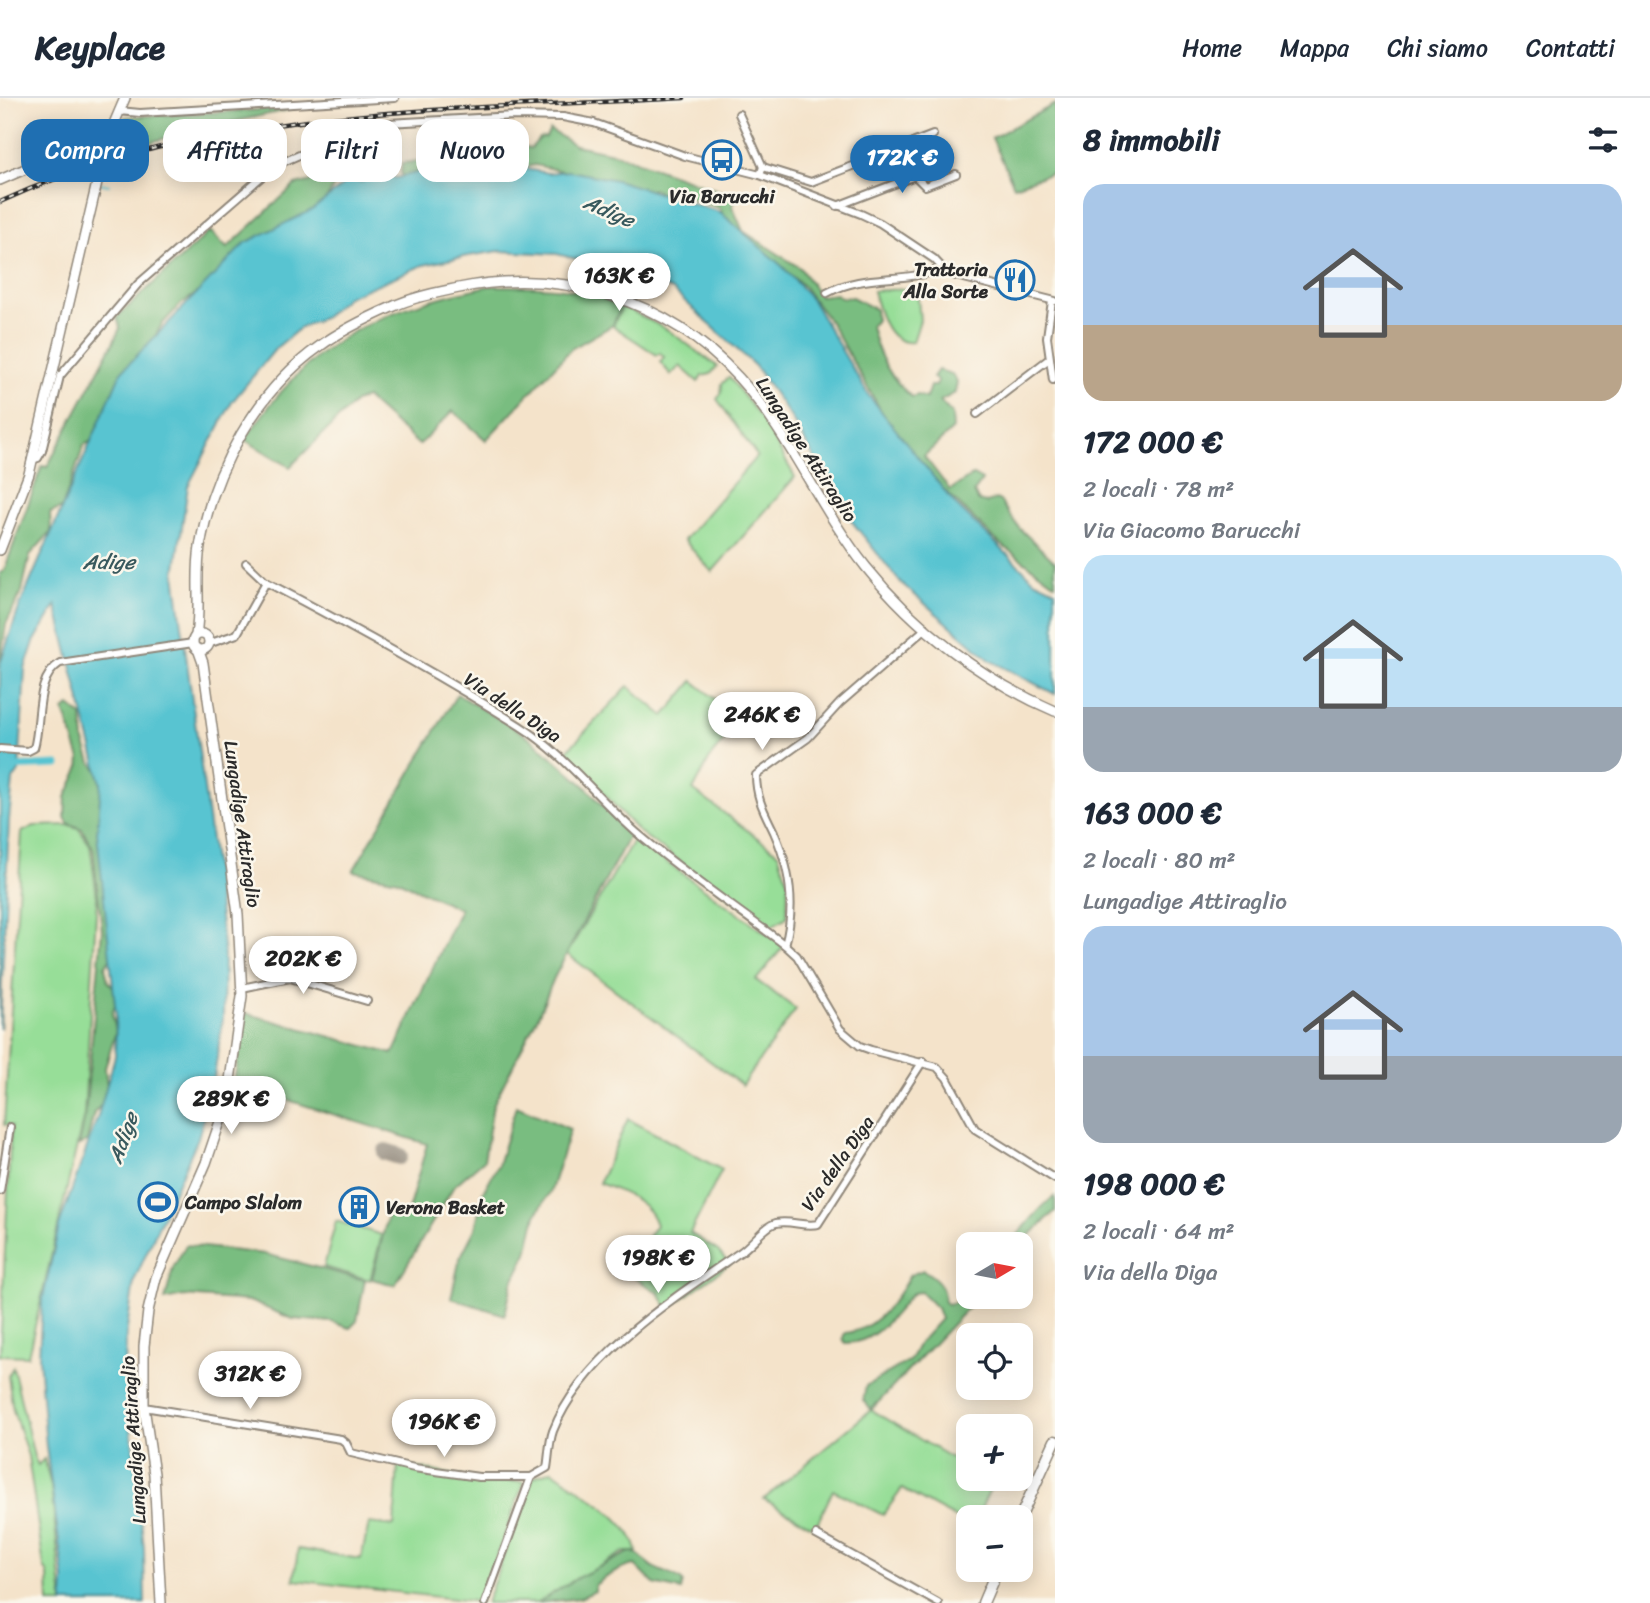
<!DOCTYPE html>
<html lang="it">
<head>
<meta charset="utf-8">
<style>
	body { margin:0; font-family:Sriracha,sans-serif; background:#f2f2f3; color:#1f2937; height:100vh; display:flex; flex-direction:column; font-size:26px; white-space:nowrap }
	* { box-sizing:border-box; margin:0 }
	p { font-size:23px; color:#747a83 }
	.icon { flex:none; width:38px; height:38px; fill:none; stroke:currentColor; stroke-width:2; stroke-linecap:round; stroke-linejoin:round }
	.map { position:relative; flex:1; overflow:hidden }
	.panel { display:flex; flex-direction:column; background:#fff; width:595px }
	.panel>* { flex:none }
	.guide { position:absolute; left:21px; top:21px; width:665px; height:63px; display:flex; gap:14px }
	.needle { width:46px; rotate:80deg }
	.controls { position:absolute; left:956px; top:1134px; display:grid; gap:14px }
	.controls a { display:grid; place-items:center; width:77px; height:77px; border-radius:14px; background:#fff; box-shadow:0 4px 18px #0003; font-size:35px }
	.price { position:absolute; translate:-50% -60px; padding:0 16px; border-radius:24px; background:#fff; color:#222; font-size:23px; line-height:46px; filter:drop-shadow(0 2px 4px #0008) }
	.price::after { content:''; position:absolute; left:50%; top:42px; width:21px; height:16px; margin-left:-10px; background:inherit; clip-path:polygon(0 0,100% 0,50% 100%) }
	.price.current { background:#1f6fb2; color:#fff }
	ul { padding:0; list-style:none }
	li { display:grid; align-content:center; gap:14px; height:371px; padding:0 28px }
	li span { display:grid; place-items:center; height:217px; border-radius:21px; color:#555 }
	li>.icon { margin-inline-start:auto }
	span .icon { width:126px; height:126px; fill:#fffc; stroke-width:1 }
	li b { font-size:30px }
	h2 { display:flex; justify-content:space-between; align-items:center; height:84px; padding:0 28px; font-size:30px }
	.pill { padding:0 24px; border-radius:21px; background:#fff; box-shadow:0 4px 18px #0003; font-size:24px; line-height:63px }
	.pill.current { background:#1f6fb2; color:#fff }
	header { display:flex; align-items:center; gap:42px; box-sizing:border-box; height:98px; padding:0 35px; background:#fff; border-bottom:2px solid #e0e1e3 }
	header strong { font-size:33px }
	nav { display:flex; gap:38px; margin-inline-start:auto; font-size:24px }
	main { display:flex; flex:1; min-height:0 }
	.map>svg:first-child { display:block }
	.green { fill:#97de98; stroke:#618462; stroke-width:2 }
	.forest { fill:#79bd80; stroke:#527456; stroke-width:2 }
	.water { fill:#58c4d1; stroke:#42787e; stroke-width:2 }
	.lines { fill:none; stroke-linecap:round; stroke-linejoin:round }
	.stream { stroke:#58c4d1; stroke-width:2 }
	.canal { stroke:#58c4d1; stroke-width:7 }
	.taxiway { stroke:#90877a; stroke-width:18 }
	.street-casing { stroke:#90877a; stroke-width:10 }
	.secondary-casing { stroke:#90877a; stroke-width:12 }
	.primary-casing { stroke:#90877a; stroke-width:13 }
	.street { stroke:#fff; stroke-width:6 }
	.secondary { stroke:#fff; stroke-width:9 }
	.primary { stroke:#fff; stroke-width:10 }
	.rail-casing { stroke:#2b2b2b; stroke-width:4.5 }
	.rail { stroke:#fbf7ec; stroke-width:2; stroke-dasharray:5; stroke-linecap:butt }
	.labels { text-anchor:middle; stroke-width:5; stroke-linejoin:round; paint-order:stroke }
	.poi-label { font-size:19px; font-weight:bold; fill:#2b2b2b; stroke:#fbf7ec; text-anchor:start }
	.street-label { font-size:19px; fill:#2b2b2b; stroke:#fbf7ec }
	.water-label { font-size:21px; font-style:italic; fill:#38595d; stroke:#fbf7ec }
</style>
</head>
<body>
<header>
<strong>Keyplace</strong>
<nav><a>Home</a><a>Mappa</a><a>Chi siamo</a><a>Contatti</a></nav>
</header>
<main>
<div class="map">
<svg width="1055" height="1505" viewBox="0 0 1055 1505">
	<rect width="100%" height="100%" fill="#fbf7ec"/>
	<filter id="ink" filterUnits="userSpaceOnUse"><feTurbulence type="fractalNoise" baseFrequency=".0143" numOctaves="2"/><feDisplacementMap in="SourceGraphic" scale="14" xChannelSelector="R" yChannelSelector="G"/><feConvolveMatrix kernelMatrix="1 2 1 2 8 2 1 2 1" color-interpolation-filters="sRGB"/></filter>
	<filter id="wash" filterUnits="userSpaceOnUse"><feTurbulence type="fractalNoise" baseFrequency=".00686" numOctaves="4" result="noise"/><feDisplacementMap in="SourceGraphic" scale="28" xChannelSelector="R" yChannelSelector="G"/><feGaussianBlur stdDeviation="1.57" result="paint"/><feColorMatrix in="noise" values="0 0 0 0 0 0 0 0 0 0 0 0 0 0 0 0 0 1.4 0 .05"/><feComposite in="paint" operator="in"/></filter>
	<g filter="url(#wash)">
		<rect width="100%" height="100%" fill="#f4e3ca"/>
		<!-- green -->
		<g class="green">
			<path d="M917,190L920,222L913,244C886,247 879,214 873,193Z"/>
			<polygon points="622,208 668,232 717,268 711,276 702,278 698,284 680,268 671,277 660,264 664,259 660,255 657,257 613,228"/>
			<polygon points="729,279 764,324 795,379 712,474 684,442 757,358 717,301 721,296 722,286"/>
			<polygon points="693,583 741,622 711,658 693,692 778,755 788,784 787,819 770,829 638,733 566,654 628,588 664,618"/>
			<polygon points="69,727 78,730 90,747 97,799 84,1017 28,1258 0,1257 11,1028 4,1027 22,734 34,728"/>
			<polygon points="634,741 784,848 756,882 796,911 742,987 567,856"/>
			<path d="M628,1021L722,1072L690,1135L718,1153L729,1166L668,1211L658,1194L625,1174L656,1127C649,1102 621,1094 599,1085Z"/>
			<polygon points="336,1123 382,1137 370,1182 324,1169"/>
			<polygon points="13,1269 34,1359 38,1367 44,1361 51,1388 63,1505 49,1505 48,1476 44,1469 28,1358 13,1312 8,1278"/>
			<polygon points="871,1312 968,1370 968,1381 986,1381 993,1385 977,1419 968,1419 968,1427 902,1391 883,1417 833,1392 815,1430 764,1401"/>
			<polygon points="398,1366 474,1381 524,1384 480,1504 294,1482 298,1451 361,1461 369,1425 394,1428"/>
			<path d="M552,1372C578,1393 632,1420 637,1454H624L537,1505H486L533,1379Z"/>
		</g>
		<!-- forest -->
		<g class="forest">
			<polygon points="1055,6 1055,74 1014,88 992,40"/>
			<polygon points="298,10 208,29 112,54 125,19"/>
			<path d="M550,32L575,47L613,55L737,99L732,108L743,133L800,170L820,198L836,196L841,200L852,199L875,211L876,222L871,228C877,255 890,281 912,299L917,297L926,300L930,288H936L938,284L933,279L938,272L952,276L957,284L955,295L940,303L952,316L953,331L924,358L950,392L973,377L982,382L974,394L978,403L986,405L996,401L1000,403L1019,430L1055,464V486L999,445L943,391L884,318L830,224L803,188L724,120L720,110L685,98H663L655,91L648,92L535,67L520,70L469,66L457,71L420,72L404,81L401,75L402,65C425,65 442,52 466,49L470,44H486L494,35H510L514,48L531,50L540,40L546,39Z"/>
			<polygon points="358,41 364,55 381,55 383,62 363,66 362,71 342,75 320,111 181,206 162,226 96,341 84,347 62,410 50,415 51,434 30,457 22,493 6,526 0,567 0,475 4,473 42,368 47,369 113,245 120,230 117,219 210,133 227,150 295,87 338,77 332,50"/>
			<path d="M489,188C534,188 580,187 621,208L613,227L571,251L486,342L453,313L419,347L366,300L355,304L290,369L245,342C309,243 376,211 489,188Z"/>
			<polygon points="457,596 529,639 586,689 629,738 554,880 538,918 493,1007 484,1062 454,1088 395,1187 372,1181 389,1112 407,1116 427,1046 234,985 245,915 393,956 460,811 398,782 353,773"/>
			<polygon points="70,608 82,618 84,643 91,664 99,674 104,707 97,734 116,851 105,869 108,883 115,891 117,902 112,915 116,933 105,970 107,990 102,1006 94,1015 87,1044 79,1047 85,1017 102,832 93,750 82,731 68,725 65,719 66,699 79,671 80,661 64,612"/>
			<polygon points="516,1008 570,1031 551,1092 536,1117 527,1155 512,1185 505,1217 451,1200 460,1160 475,1131 483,1094 498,1067"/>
			<path d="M1055,1098V1113L1020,1147L1009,1146C1025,1131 1036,1111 1055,1098Z"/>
			<polygon points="186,1147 265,1156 365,1182 357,1223 350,1230 332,1224 293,1221 249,1203 184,1198 165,1202 173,1170"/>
			<path d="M923,1172C938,1181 943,1186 945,1204L948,1206L956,1204L968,1191V1199H978L871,1312L863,1302L866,1288L910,1262L919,1245L941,1221L937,1210L921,1194L913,1195C893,1216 876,1246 845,1245L843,1240L845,1235C875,1233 897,1201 910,1177Z"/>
			<path d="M630,1454C641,1455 644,1464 653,1469C663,1475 675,1476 683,1484L681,1492L654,1486L635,1467C622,1469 605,1479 595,1487V1493L580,1500L537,1505L579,1479Z"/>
		</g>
		<!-- water -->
		<polygon class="water" points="497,66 548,75 569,73 616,82 720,114 783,169 812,202 869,298 956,407 1034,482 1055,492 1055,596 991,563 900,484 850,421 790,318 755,268 673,192 627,174 557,156 499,153 462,159 423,167 347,199 325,219 300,230 276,250 232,304 188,388 175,476 215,771 224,857 223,919 213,986 198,1040 134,1183 126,1238 125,1273 144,1450 145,1505 63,1505 64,1480 46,1349 39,1259 42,1204 59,1128 98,1018 115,958 116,917 97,735 101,686 56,507 34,544 25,571 19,673 13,682 9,722 0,931 0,566 20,507 121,274 245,145 312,112 341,89 348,79 362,84 370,74 396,80 431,71"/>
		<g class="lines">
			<!-- stream -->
			<polyline class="stream" points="100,85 109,87"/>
			<!-- canal -->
			<polyline class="canal" points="9,669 58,667"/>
			<!-- taxiway -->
			<polyline class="taxiway" points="386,1054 399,1058"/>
		</g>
	</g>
	<g filter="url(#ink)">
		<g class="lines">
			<!-- street casing -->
			<g class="street-casing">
				<g id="street">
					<polyline points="119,13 140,15 395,0"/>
					<polyline points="739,16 763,69"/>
					<polyline points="760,77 763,69 811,84 933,37"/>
					<polyline points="837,108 915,78 925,88 956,76"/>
					<path d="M827,195C865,174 904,186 943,170"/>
					<polyline points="1052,203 1047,239 1053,282"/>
					<polyline points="977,316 1049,261"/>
					<polyline points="31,362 38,360 42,353 60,278 138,186 274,68 336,41 388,25 514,18 563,19 594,25 685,58 760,77 861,116 880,125 934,161 948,176 1055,203"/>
					<polyline points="246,465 266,484"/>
					<path d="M208,546L237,536L266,484C352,529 438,576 520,628C566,657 597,700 637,735C684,775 736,810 785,847L797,858L840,931L860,948L871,952L937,969L947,980L975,1031L1055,1081"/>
					<path d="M0,651L28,653L34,650C42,623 34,581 60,565L193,545"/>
					<path d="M785,847C796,808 790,770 774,734C764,713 756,700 756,677L808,640L840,605L925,531"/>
					<polyline points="242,890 290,880 367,903"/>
					<polyline points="0,1093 10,1029"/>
					<polyline points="144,1309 341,1341 346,1345 351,1355 414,1370 479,1379 531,1379"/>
					<polyline points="816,1437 938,1505"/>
					<path d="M485,1505L531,1379L547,1370C549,1359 549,1344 553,1333C582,1258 675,1199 739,1155C751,1148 764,1128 776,1125C791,1122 803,1129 818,1126L923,963"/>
				</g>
			</g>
			<!-- secondary casing -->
			<g class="secondary-casing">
				<g id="secondary">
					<polyline points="0,82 93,41 107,42"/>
					<polyline points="0,452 29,376 107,42 125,0"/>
					<circle cx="201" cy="544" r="8"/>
					<path d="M196,537C201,508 195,479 200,449C212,374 257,292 320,248C342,232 367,220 392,209C413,199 436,195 459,190C562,169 667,201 739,280C790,336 819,410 866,469C915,530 982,582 1055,613"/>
					<polyline points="161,1505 154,1376 144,1309 144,1248 148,1213 156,1180 206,1065 227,1003 242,898 238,816 203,565 198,551"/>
				</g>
			</g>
			<!-- primary casing -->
			<g class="primary-casing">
				<g id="primary">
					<polyline points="1020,1420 1055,1343"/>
					<polyline points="983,1505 997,1472"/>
				</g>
			</g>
			<!-- street -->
			<use href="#street" class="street"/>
			<!-- secondary -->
			<use href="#secondary" class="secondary"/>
			<!-- primary -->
			<use href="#primary" class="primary"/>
			<!-- rail casing -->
			<g class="rail-casing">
				<path id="rail" d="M0,104C215,5 453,13 684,0"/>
			</g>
			<!-- rail -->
			<use href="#rail" class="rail"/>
		</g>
	</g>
	<!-- icons -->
	<defs>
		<g id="bus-ring" transform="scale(2.0125)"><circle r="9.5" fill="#fbf7ec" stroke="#1f6fb2" stroke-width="1.5"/><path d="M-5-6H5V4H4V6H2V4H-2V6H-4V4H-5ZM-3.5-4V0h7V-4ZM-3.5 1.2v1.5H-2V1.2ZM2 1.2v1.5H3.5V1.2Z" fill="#1f6fb2"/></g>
		<g id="restaurant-ring" transform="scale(2.0125)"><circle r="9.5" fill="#fbf7ec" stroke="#1f6fb2" stroke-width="1.5"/><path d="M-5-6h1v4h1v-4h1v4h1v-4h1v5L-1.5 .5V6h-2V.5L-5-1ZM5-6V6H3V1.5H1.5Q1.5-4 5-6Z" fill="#1f6fb2"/></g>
		<g id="stadium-ring" transform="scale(2.0125)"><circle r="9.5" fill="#fbf7ec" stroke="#1f6fb2" stroke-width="1.5"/><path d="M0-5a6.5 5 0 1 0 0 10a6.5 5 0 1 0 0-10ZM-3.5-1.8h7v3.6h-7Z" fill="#1f6fb2"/></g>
		<g id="building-ring" transform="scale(2.0125)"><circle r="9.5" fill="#fbf7ec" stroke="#1f6fb2" stroke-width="1.5"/><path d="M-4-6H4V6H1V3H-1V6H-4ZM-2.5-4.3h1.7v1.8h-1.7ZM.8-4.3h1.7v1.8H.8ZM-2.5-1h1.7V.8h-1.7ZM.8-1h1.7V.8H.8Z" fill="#1f6fb2"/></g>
	</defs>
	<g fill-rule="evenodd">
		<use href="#bus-ring" x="722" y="62"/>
		<use href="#restaurant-ring" x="1015" y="182"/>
		<use href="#stadium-ring" x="158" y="1104"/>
		<use href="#building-ring" x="359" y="1109"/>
	</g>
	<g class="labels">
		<!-- poi labels -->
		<g class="poi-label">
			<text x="722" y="105" text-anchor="middle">Via Barucchi</text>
			<text x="988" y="178" text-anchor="end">Trattoria<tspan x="988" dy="22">Alla Sorte</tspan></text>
			<text x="185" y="1111">Campo Slalom</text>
			<text x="386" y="1116">Verona Basket</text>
		</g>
		<!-- street labels -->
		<g class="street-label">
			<text transform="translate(807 351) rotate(57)" y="7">Lungadige Attiraglio</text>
			<text transform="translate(513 609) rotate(33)" y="7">Via della Diga</text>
			<text transform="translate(243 726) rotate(82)" y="7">Lungadige Attiraglio</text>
			<text transform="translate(837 1065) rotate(-55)" y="7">Via della Diga</text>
			<text transform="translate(133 1342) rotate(-94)" y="7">Lungadige Attiraglio</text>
		</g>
		<!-- water labels -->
		<g class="water-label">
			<text transform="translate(609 113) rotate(23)" y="7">Adige</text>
			<text x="109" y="471">Adige</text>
			<text transform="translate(123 1040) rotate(-70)" y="7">Adige</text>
		</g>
	</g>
</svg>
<div class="controls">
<a><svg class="needle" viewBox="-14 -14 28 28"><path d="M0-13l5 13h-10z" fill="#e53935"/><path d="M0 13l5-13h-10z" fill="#747a83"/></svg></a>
<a><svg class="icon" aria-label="locate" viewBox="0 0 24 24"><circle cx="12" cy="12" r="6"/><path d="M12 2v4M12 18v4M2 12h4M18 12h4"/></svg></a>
<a>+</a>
<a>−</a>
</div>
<b class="price current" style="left:902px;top:97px">172K €</b>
<b class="price" style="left:619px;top:215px">163K €</b>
<b class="price" style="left:762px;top:654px">246K €</b>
<b class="price" style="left:303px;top:898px">202K €</b>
<b class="price" style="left:231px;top:1038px">289K €</b>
<b class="price" style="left:658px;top:1197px">198K €</b>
<b class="price" style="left:250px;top:1313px">312K €</b>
<b class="price" style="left:444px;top:1361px">196K €</b>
<div class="guide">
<a class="pill current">Compra</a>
<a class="pill">Affitta</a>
<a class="pill">Filtri</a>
<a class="pill">Nuovo</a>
</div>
</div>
<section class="panel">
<h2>8 immobili<svg class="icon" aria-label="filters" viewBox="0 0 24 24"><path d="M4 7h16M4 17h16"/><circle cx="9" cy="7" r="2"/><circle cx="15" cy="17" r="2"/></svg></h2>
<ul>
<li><span style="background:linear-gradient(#a9c7e8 65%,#b9a48a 0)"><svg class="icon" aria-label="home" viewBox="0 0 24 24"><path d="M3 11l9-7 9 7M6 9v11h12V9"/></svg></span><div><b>172 000 €</b><p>2 locali · 78 m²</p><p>Via Giacomo Barucchi</p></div></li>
<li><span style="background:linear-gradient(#bfe0f5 70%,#9aa5b1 0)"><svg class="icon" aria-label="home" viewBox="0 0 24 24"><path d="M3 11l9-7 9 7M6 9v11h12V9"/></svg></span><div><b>163 000 €</b><p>2 locali · 80 m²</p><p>Lungadige Attiraglio</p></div></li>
<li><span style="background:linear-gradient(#a9c7e8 60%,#9aa5b1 0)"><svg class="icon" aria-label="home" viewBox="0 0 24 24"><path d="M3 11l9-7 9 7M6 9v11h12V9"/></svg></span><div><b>198 000 €</b><p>2 locali · 64 m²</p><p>Via della Diga</p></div></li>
</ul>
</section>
</main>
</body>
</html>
